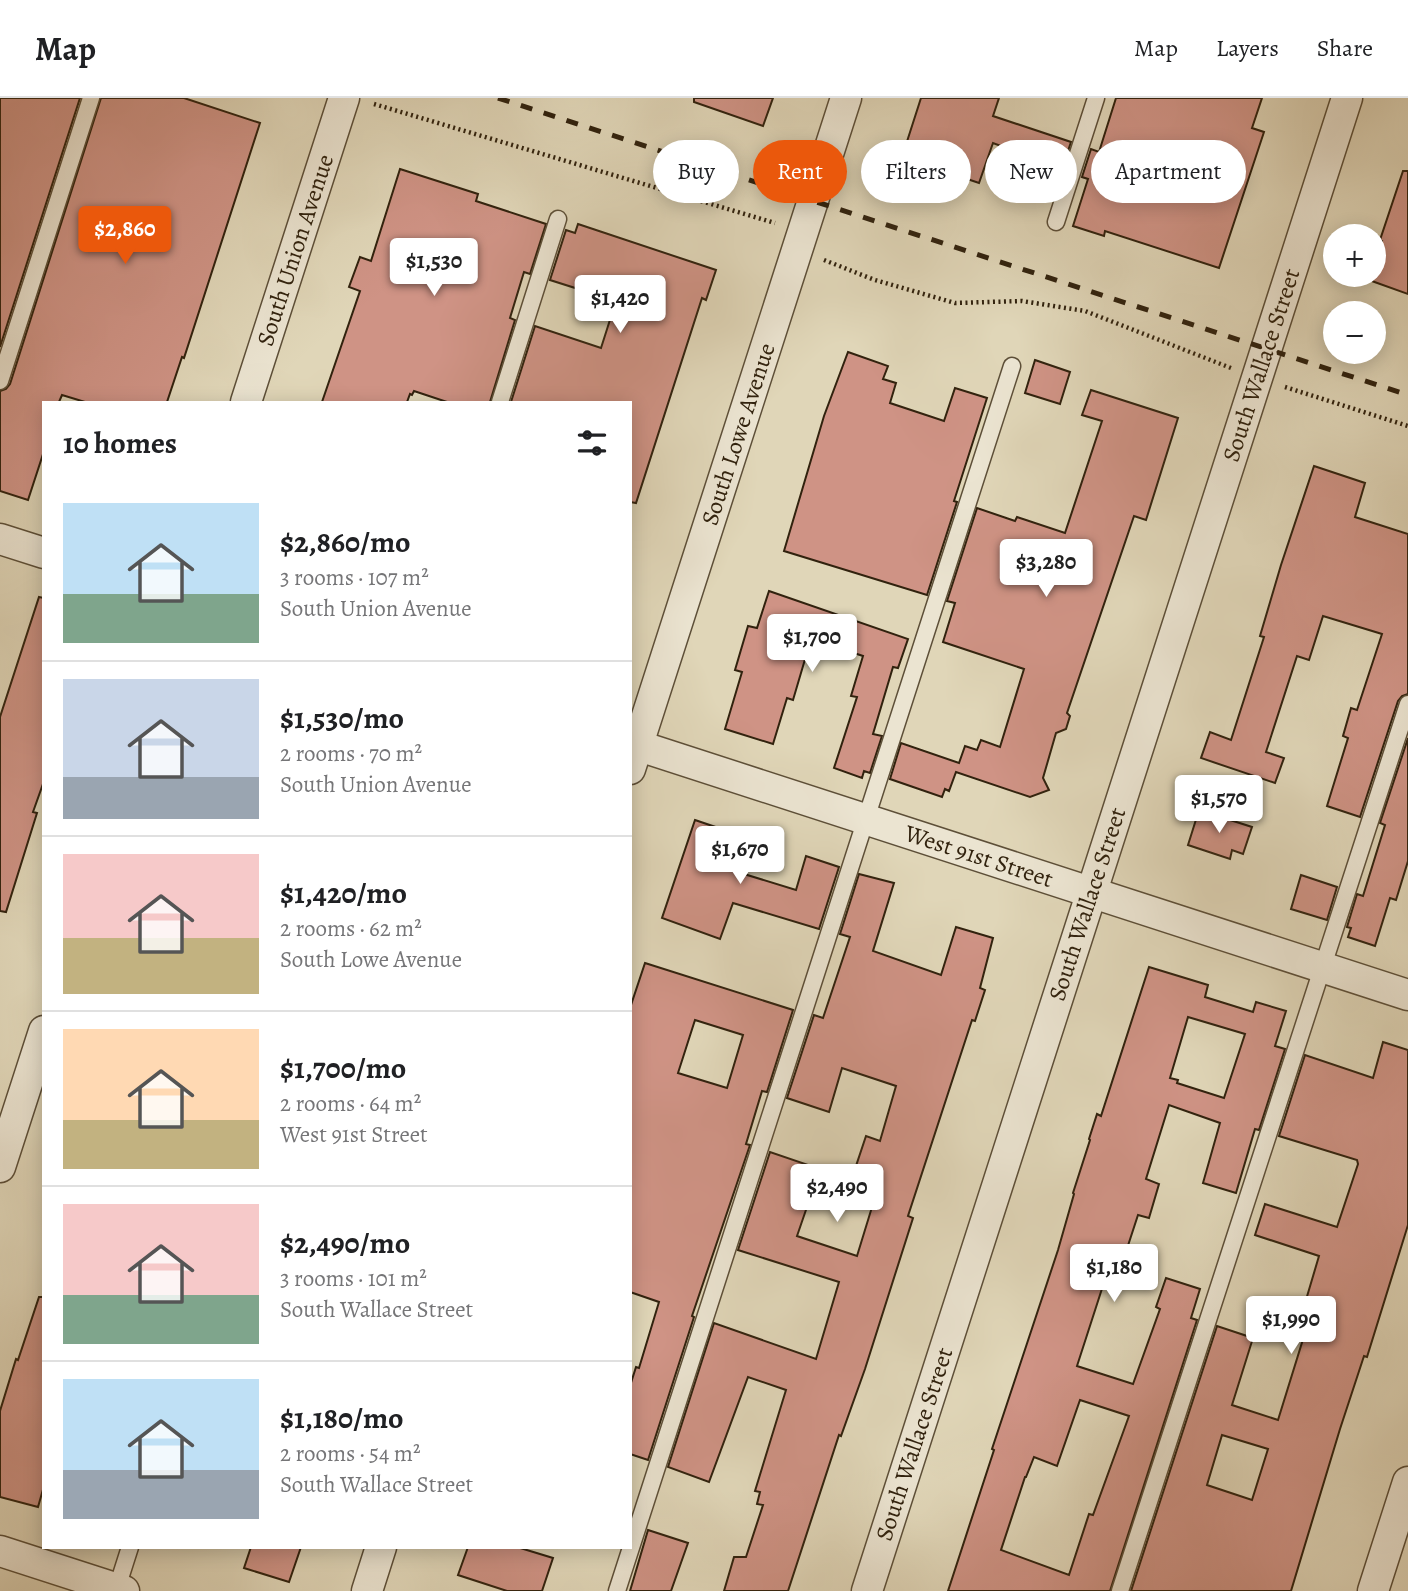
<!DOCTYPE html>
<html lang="en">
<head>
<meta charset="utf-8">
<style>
	body { margin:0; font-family:Alegreya,serif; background:#f2f2f2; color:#202124; height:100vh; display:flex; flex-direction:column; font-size:26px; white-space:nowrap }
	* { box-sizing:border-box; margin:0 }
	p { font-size:23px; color:#757577 }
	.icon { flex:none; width:38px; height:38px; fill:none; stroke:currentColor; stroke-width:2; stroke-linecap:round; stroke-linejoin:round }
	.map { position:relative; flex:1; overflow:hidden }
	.panel { position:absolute; left:42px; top:303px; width:590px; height:1148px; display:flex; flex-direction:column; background:#fff; border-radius:0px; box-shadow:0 4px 18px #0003 }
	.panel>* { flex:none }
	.banner { position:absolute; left:653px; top:42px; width:649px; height:63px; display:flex; gap:14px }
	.controls { position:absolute; left:1323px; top:126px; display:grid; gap:14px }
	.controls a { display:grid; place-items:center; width:63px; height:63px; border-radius:50%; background:#fff; box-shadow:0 4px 18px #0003; font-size:35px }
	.price { position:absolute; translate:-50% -60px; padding:0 16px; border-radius:7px; background:#fff; color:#222; font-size:23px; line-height:46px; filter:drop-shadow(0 2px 4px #0008) }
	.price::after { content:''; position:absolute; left:50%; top:42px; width:21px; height:16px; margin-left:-10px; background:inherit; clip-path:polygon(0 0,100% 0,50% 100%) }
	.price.on { background:#ea580c; color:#fff }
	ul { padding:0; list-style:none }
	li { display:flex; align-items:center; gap:21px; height:175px; padding:0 21px }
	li+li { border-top:2px solid #e0e0e0 }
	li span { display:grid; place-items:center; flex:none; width:196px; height:140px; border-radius:0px; color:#555 }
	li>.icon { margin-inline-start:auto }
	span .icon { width:84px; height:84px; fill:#fffc; stroke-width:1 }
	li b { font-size:30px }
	h2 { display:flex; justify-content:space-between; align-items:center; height:84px; padding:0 21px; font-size:30px }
	.chip { padding:0 24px; border-radius:32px; background:#fff; box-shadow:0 4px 18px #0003; font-size:24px; line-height:63px }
	.chip.on { background:#ea580c; color:#fff }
	header { display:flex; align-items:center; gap:42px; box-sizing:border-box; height:98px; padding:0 35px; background:#fff; border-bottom:2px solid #e0e0e0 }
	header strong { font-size:33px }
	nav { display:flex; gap:38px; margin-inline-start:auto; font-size:24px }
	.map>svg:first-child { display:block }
	.building { fill:#cf9385; stroke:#31220e; stroke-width:2; fill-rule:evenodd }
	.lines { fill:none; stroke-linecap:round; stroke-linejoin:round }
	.lane-casing { stroke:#5d4f38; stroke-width:19 }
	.street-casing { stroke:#5d4f38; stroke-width:33 }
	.path { stroke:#31220e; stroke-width:4.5; stroke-dasharray:2 3.5; stroke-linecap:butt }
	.lane { stroke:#ebe4d1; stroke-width:16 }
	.street { stroke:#ebe4d1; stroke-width:30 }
	.rail { stroke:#31220e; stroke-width:5; stroke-dasharray:12 12; stroke-linecap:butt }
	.labels { text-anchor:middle; stroke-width:7; stroke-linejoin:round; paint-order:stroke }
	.street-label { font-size:24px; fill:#31220e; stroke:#ebe4d1 }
</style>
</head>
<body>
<header>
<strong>Map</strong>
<nav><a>Map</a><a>Layers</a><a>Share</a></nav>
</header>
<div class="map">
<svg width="1408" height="1493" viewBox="0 0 1408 1493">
	<rect width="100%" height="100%" fill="#e0d6b8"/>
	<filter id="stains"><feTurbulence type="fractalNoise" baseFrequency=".00286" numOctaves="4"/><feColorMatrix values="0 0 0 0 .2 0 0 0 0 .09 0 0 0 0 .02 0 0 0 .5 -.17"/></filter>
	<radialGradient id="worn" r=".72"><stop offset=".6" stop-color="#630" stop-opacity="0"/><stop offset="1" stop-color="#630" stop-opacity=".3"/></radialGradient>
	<!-- building -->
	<g class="building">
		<polygon points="0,0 80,0 0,249"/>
		<polygon points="101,0 184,0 260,25 184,260 182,259 167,304 85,304 62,297 59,304 44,304 44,353 28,402 0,393 0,293 6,291 10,286"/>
		<polygon points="694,0 773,0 763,28 694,4"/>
		<polygon points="921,0 999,0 993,18 1071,44 1062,71 993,45 979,85 902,59"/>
		<polygon points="1116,0 1262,0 1252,30 1264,34 1219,170 1105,133 1104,138 1073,128 1088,81 1082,79 1091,51 1099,54"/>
		<polygon points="400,71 478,96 476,103 546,126 530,176 524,174 510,220 515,222 490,304 447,304 414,293 412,297 410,296 407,304 322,304 360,193 349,189 360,159 371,163"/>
		<polygon points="1403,73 1408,73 1408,196 1369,182 1370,177 1374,177 1374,167 1382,143 1380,142"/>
		<polygon points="578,126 716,172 706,202 702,200 636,405 630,404 630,304 511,304 535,228 601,250 616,203 550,182 566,132 575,135"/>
		<polygon points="848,254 888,268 883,281 896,285 890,305 944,323 955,290 987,300 954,403 957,404 927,497 784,453 824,318"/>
		<polygon points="1035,262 1070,274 1060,306 1025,295"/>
		<polygon points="1091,292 1178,320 1146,422 1134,418 1067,615 1070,618 1066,631 1056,635 1043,680 1049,692 1030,699 956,674 949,693 945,691 942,699 890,681 901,645 959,665 965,648 977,652 981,642 1000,649 1024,571 943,544 955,505 947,503 977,410 1015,423 1017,419 1065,435 1102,323 1082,317"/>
		<polygon points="1314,368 1365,385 1355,419 1408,436 1408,596 1402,598 1398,603 1360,719 1327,708 1348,640 1343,638 1351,610 1357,612 1382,536 1323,518 1309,562 1297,558 1266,654 1284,660 1275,685 1201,660 1210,634 1231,642 1264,539 1260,538 1281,467"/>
		<polygon points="769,493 908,541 898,570 893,569 873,636 882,638 870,675 864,673 862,680 834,670 857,599 851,598 863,558 811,541 793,602 787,600 773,646 725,631 742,574 735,572 748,528 757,530"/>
		<polygon points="39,499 44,500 44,683 33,714 37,715 6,814 0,813 0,619"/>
		<polygon points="1408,640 1408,763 1396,802 1390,800 1375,848 1348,839 1351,830 1347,829 1357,796 1363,798 1385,727 1380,725"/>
		<polygon points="1199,712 1252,729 1243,756 1232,752 1230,761 1188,747"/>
		<polygon points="695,722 742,738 731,772 796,792 806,758 839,769 819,831 733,805 720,841 662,820"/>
		<polygon points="859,776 894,785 873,853 941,877 956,829 993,840 980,890 985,892 975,923 972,922 908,1118 913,1120 865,1271 841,1338 839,1337 788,1493 724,1493 734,1459 746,1459 763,1407 757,1406 760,1394 755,1393 786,1292 748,1279 709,1384 668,1369 714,1225 816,1261 839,1184 738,1152 770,1054 820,1071 797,1138 857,1158 880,1083 854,1074 866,1038 880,1043 896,988 842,970 829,1014 787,1000 814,917 823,920 850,839 840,836"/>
		<polygon points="1301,777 1337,789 1327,822 1291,811"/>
		<path d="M645,865L793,912L767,994L762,993L746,1046L750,1047L692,1218L694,1219L648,1362L630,1356V1288L636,1269L639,1270L659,1204L630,1194V910ZM695,922L743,937L727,990L678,975Z"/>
		<path d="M1149,869L1208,887L1205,899L1253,914L1256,904L1286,913L1275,948L1285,951L1259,1032L1255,1031L1236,1095L1203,1085L1220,1025L1169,1007L1146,1081L1159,1086L1149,1120L1138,1117L1120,1172L1109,1169L1077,1268L1133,1286L1160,1211L1156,1209L1166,1180L1200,1191L1191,1220L1197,1222L1110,1493H948L994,1352L992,1351L1058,1152L1074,1096L1073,1095L1090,1042L1089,1041L1097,1016L1101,1018ZM1188,919L1245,936L1224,1000L1177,985L1178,982L1170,980ZM1080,1302L1129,1318L1093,1417L1089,1416L1069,1477L1001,1452L1025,1379H1026L1034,1359L1057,1368Z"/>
		<path d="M1383,944L1408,952V1127L1367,1259L1364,1258L1340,1331L1291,1493H1131L1217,1228L1253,1240L1232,1307L1278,1322L1304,1238L1290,1233L1298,1210L1303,1212L1319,1158L1255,1137L1265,1106L1337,1129L1358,1066L1357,1062L1279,1038L1305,957L1373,980ZM1222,1337L1268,1351L1252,1402L1207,1387Z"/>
		<polygon points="39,1199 44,1199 44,1388 38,1409 0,1399 0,1313 16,1261 18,1262"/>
		<polygon points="648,1432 688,1445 671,1493 630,1493"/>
		<polygon points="251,1449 301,1449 289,1484 244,1470"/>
		<polygon points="468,1449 517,1449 553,1460 542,1493 507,1493 458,1477"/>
	</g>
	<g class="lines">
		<!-- lane casing -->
		<g class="lane-casing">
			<g id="lane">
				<polyline points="1056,124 1096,0"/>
				<polyline points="0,283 91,0"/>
				<polyline points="500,304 558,121"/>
				<polyline points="116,1493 130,1449"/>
				<polyline points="617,1493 1012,268"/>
				<polyline points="1120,1493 1408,606"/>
			</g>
		</g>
		<!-- street casing -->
		<g class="street-casing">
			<g id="street">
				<polyline points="246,304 344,0"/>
				<polyline points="0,441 44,455"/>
				<polyline points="630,645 1408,897"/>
				<polyline points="630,671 846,0"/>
				<polyline points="0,1069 44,933"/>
				<polyline points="0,1453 124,1493"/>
				<polyline points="367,1493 381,1449"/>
				<polyline points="867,1493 1347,0"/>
				<polyline points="1373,1493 1408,1384"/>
			</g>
		</g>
		<!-- path -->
		<g class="path">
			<polyline points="374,6 775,125"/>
			<polyline points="824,162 875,182 955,205 1022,203 1085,213 1231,270"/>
			<polyline points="1285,289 1408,328"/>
		</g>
		<!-- lane -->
		<use href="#lane" class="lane"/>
		<!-- street -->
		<use href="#street" class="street"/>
		<!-- rail -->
		<polyline class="rail" points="498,0 1408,297"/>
	</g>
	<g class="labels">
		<!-- street labels -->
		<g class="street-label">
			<text transform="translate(295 152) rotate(-72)" y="8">South Union Avenue</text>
			<text transform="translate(1261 267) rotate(-72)" y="8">South Wallace Street</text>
			<text transform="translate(738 336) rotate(-72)" y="8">South Lowe Avenue</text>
			<text transform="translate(979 758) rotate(18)" y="8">West 91st Street</text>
			<text transform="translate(1087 806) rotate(-72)" y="8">South Wallace Street</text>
			<text transform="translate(914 1346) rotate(-72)" y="8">South Wallace Street</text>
		</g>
	</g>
	<rect width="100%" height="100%" filter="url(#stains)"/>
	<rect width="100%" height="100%" fill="url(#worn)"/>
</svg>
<div class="controls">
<a>+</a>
<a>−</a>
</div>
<b class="price on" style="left:125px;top:168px">$2,860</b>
<b class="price" style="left:434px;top:200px">$1,530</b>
<b class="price" style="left:620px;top:237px">$1,420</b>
<b class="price" style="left:1046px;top:501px">$3,280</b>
<b class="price" style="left:812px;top:576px">$1,700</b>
<b class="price" style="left:1219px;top:737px">$1,570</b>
<b class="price" style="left:740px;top:788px">$1,670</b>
<b class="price" style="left:837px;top:1126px">$2,490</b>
<b class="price" style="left:1114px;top:1206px">$1,180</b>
<b class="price" style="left:1291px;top:1258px">$1,990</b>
<div class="banner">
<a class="chip">Buy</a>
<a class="chip on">Rent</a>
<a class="chip">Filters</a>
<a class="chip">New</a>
<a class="chip">Apartment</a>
</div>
<section class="panel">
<h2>10 homes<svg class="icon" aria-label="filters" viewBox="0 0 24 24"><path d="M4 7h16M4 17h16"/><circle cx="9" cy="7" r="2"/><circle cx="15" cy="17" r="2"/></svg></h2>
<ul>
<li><span style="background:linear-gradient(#bfe0f5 65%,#7fa58c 0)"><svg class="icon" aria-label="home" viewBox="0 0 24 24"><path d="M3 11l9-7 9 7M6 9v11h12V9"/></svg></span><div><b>$2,860/mo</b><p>3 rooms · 107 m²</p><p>South Union Avenue</p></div></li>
<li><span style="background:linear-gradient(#c9d6e8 70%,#9aa5b1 0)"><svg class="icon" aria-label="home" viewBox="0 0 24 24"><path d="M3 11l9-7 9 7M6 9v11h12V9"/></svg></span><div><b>$1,530/mo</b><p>2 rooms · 70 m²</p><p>South Union Avenue</p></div></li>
<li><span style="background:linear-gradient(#f6c9c9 60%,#c2b280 0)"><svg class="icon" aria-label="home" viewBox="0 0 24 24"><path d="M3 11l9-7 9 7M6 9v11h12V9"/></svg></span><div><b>$1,420/mo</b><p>2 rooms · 62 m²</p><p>South Lowe Avenue</p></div></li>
<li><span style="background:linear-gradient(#ffd9b3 65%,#c2b280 0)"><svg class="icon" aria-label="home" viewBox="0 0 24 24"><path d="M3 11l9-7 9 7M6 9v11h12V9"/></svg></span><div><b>$1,700/mo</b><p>2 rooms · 64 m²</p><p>West 91st Street</p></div></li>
<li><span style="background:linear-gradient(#f6c9c9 65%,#7fa58c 0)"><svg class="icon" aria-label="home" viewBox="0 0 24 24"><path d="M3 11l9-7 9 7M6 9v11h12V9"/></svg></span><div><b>$2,490/mo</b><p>3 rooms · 101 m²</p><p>South Wallace Street</p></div></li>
<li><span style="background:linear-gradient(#bfe0f5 65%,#9aa5b1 0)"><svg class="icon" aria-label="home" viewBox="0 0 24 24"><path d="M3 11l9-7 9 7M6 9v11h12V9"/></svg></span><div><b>$1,180/mo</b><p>2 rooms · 54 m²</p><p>South Wallace Street</p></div></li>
</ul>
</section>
</div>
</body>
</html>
